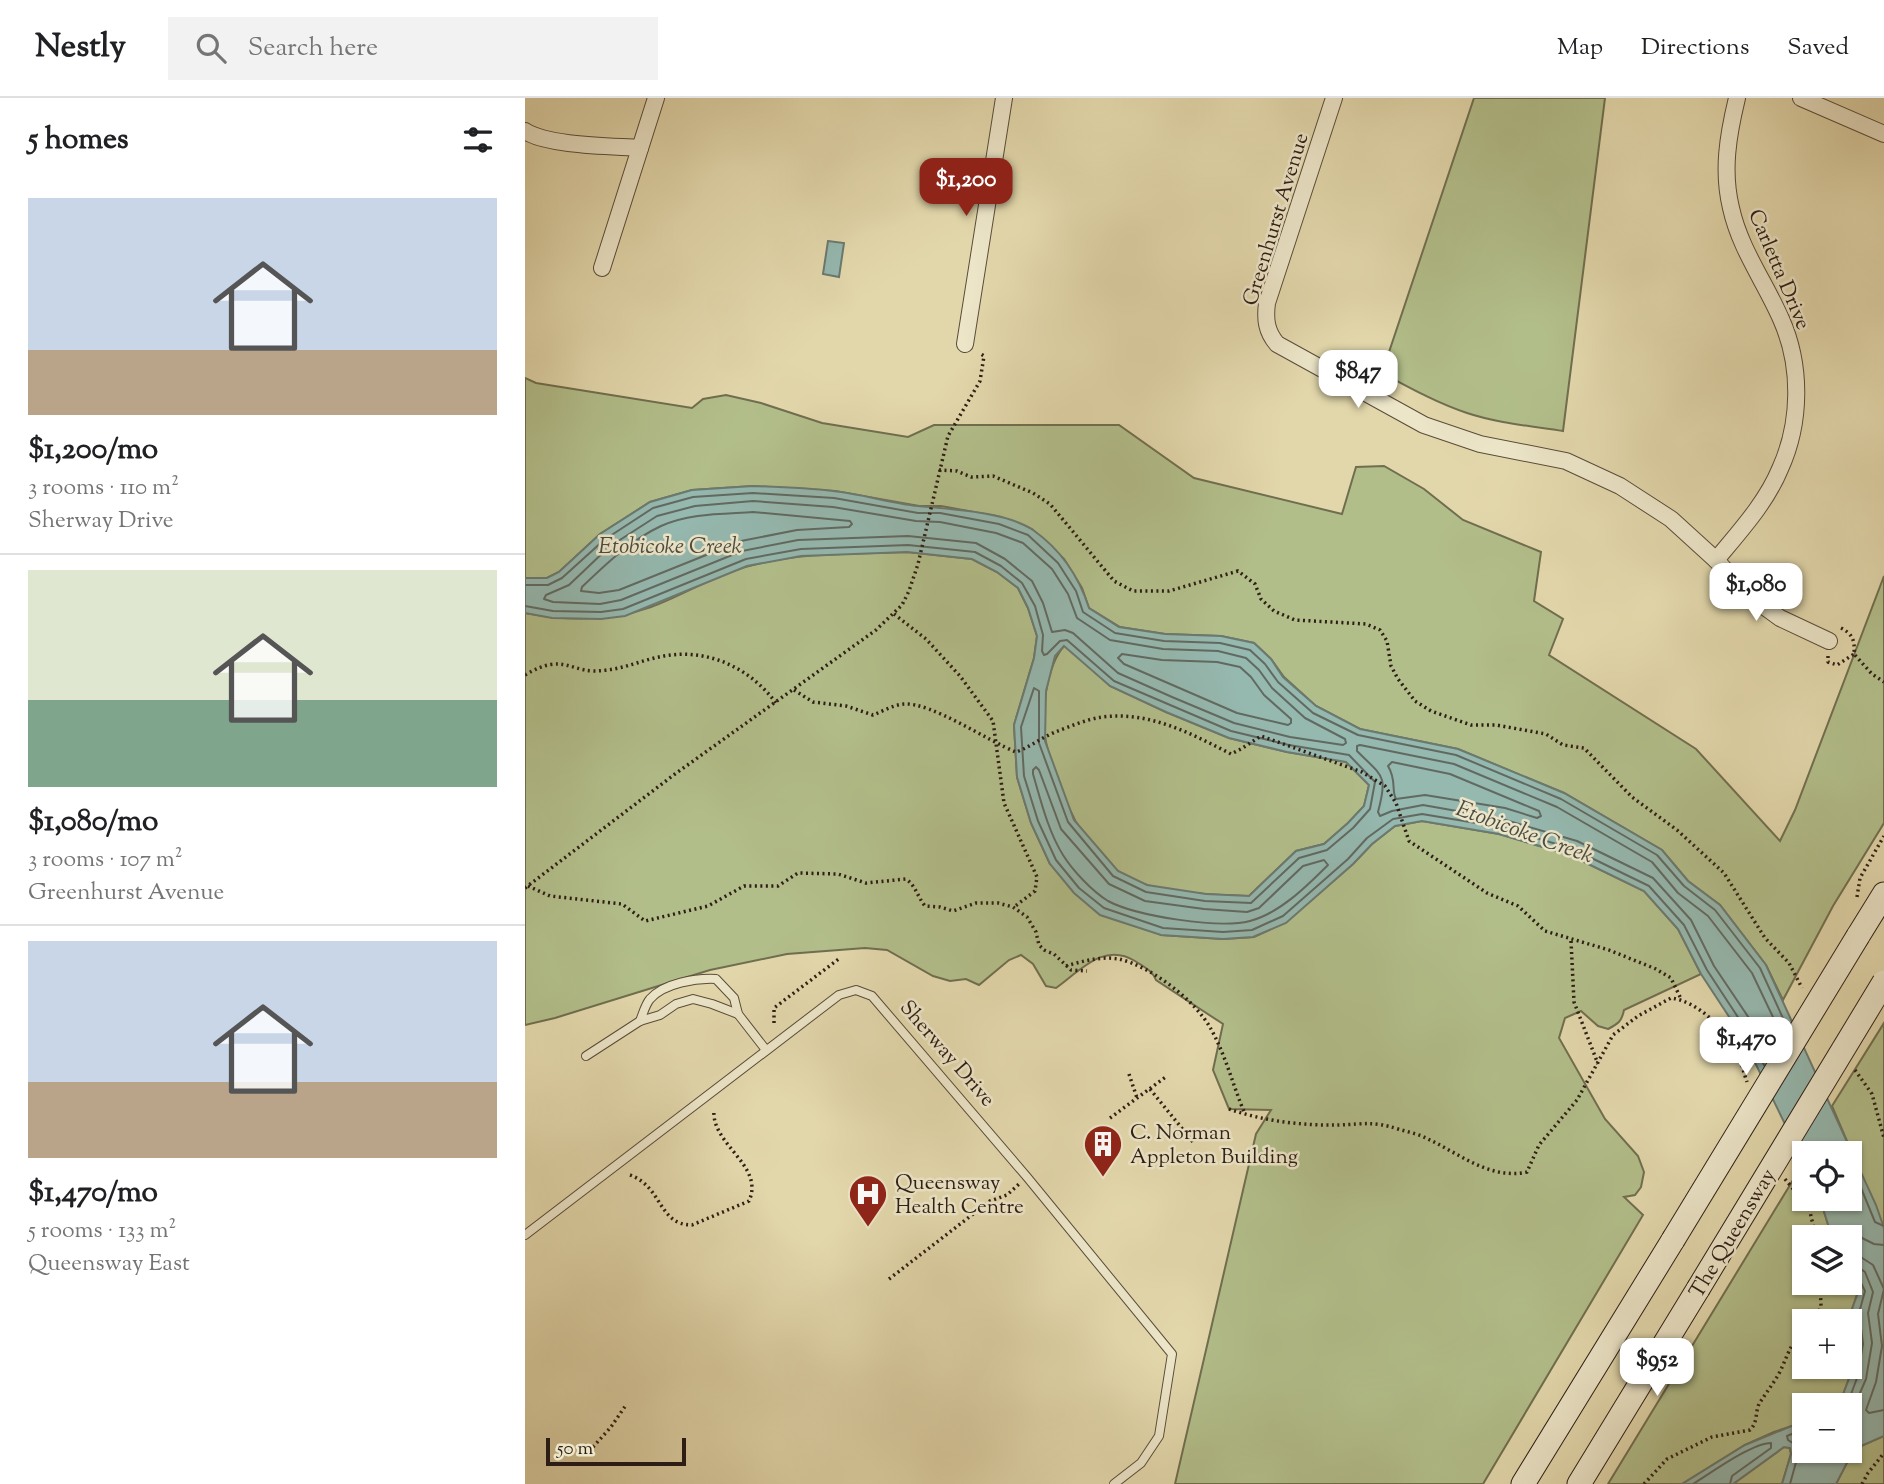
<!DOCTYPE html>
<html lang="en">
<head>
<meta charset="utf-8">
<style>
	body { margin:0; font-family:"Sorts Mill Goudy",serif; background:#f2f2f2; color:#202124; height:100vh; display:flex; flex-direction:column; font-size:26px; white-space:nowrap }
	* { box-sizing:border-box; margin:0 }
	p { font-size:23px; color:#757577 }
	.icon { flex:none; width:38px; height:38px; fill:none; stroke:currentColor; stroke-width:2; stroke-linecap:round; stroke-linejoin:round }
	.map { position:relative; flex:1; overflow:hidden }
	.panel { display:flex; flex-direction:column; background:#fff; width:525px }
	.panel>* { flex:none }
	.tools { position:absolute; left:1267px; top:1043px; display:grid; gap:14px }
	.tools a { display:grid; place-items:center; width:70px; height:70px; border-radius:0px; background:#fff; box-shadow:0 2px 5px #0004; font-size:35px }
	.scale { position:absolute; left:21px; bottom:18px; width:140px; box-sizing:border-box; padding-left:7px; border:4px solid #2d1d14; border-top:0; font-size:19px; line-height:24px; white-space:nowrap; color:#2d1d14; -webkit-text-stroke:5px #ece5c8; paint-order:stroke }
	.price { position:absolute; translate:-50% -60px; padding:0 16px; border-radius:14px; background:#fff; color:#222; font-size:23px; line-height:46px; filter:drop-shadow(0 2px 4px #0008) }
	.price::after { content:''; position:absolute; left:50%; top:42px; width:21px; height:16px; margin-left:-10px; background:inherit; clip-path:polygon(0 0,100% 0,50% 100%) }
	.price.active { background:#8f2418; color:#fff }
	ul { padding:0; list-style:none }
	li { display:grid; align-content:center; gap:14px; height:371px; padding:0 28px }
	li+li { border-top:2px solid #e0e0e0 }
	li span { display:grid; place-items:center; height:217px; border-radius:0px; color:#555 }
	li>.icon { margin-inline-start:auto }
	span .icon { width:126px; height:126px; fill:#fffc; stroke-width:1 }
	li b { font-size:30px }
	h2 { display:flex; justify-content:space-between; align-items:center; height:84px; padding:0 28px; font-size:30px }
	header { display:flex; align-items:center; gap:42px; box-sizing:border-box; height:98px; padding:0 35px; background:#fff; border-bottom:2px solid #e0e0e0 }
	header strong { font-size:33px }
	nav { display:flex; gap:38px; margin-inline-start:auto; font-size:24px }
	.search { width:490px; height:63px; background:#f2f2f2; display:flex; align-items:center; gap:18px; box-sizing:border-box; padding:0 24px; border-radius:0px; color:#757577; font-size:26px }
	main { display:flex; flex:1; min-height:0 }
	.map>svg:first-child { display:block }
	.green { fill:#b2be8a; stroke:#706e4f; stroke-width:2; fill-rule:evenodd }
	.water { fill:#95b8af; stroke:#6b7a71; stroke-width:2; fill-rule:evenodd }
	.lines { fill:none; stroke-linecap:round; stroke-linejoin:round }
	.shore { stroke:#616a62; stroke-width:2 }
	.lane-casing { stroke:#5a4c3a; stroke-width:10 }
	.street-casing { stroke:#5a4c3a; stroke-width:18 }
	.secondary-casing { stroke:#2d1d14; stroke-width:25 }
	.path { stroke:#2d1d14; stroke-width:3.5; stroke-dasharray:2 3.5; stroke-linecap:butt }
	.lane { stroke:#ece5c8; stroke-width:8 }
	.street { stroke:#ece5c8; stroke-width:16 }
	.secondary { stroke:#ece5c8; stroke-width:23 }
	.secondary-bridge-casing { stroke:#2d1d14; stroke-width:25; stroke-linecap:butt }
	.secondary-bridge { stroke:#ece5c8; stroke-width:23 }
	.labels { text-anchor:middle; stroke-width:5; stroke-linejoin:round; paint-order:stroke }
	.street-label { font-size:21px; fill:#2d1d14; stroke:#ece5c8 }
	.poi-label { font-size:21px; fill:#2d1d14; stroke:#ece5c8; text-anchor:start }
	.water-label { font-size:23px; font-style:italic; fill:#4c4c42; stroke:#ece5c8 }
</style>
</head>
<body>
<header>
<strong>Nestly</strong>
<div class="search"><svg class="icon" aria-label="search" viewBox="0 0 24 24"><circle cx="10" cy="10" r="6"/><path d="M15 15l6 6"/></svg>Search here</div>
<nav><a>Map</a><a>Directions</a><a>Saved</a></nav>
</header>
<main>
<section class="panel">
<h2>5 homes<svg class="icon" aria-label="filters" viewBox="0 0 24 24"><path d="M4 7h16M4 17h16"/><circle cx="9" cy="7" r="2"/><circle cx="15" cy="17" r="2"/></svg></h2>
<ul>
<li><span style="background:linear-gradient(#c9d6e8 70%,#b9a48a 0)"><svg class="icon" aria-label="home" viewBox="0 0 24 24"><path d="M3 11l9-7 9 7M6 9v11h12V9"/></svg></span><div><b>$1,200/mo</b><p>3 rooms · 110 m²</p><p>Sherway Drive</p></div></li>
<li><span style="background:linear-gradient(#dfe7d0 60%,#7fa58c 0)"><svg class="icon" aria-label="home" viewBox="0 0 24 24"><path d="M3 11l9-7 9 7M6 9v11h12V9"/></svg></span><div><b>$1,080/mo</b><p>3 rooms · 107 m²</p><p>Greenhurst Avenue</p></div></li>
<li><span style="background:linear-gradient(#c9d6e8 65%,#b9a48a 0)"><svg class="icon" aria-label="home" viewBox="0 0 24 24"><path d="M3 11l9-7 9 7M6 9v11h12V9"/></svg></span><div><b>$1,470/mo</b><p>5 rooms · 133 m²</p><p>Queensway East</p></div></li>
</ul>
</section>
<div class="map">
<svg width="1359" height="1386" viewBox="0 0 1359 1386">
	<rect width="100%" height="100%" fill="#e2d7ab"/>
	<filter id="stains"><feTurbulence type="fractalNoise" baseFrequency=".00286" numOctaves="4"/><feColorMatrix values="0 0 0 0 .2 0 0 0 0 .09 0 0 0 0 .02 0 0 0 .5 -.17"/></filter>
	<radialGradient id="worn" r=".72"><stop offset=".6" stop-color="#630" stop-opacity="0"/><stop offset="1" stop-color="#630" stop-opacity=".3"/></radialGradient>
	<!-- green -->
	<g class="green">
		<path d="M949,0H1080L1038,333C1006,328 972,325 942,315C912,305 885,290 857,275Z"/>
		<polygon points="0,280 11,285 167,310 178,301 201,297 236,305 297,325 383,339 409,327 594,327 669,380 817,416 831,369 859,368 899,391 938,422 1016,454 1009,503 1038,521 1024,557 1171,651 1255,743 1270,712 1359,478 1359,725 1308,808 1258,902 1241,867 1195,807 1163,783 1137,752 1039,695 933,651 835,631 791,608 759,579 746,561 729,545 696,538 640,536 595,529 564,510 557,490 539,461 507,431 476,419 416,408 394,408 310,393 228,388 167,392 125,404 75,436 34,474 22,480 0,480"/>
		<path d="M382,454L447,461L472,474L493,490L503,510L512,538L509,560L489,627L492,679L506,725L525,766L636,837L698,841L729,839L761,824L828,766L847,746L870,728L897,723L974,736L1045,757L1119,793L1153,831L1176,876L1099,912C1097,923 1093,926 1083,931L1073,928L1056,913L1040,920L1034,940L1080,1021L1113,1058L1119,1074L1116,1089L1110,1097L1099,1099L1118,1117L958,1386H650L731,1036L746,1012L704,1011L688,972L698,926L631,882C627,872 619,869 610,863C579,844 556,872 531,890L521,888L508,866L496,857L484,862L454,887L441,881L425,883L408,878L362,852L340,850L262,856L185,872L30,920L0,927V515C42,523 84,524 126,509C159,497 189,477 224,468C276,454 329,456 382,454Z"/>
		<path d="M540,547L585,588L641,614L704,640L762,654L821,664L844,687L839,708L823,725L799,746L771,753L724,798C686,796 624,797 593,773C585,767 553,730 549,720C540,703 525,663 521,644C515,618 521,567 540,547Z"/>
		<polygon points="1359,925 1359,1130 1307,1008"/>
		<path d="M1279,1064V1101H1295L1307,1139H1279V1185H1325V1177L1333,1194L1326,1214L1331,1245L1325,1278L1314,1307H1279V1324L1249,1334L1220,1347L1157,1386H1083ZM1279,1223H1325V1269H1279Z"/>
		<polygon points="1359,1338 1359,1386 1311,1386 1329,1351"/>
		<polygon points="1259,1349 1265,1350 1266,1356 1257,1386 1208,1386"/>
	</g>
	<!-- water -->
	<g class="water">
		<polygon points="303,143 319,145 314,179 298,176"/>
		<path d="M228,388C255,389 282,390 308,393C337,396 365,405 393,408C425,411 482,414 508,432C535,451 554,479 564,510L594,529L640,536L696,538L729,545L746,561L758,579L791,608L835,631L933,651L1039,695L1137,752L1163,783L1195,807L1241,867L1351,1107L1359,1130V1338L1329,1351L1311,1386H1257L1266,1356L1265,1350L1259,1349L1208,1386H1157L1220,1347L1279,1323V1353H1325V1307H1314L1325,1278L1331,1245L1326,1214L1333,1194L1325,1177V1139H1307L1295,1101H1325V1055H1279V1065L1218,940L1176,876L1153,831L1119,793L1045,757L974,736L897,723L870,728L847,746L828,766L761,825L728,839L698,841L636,837L575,817L549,795L525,766L506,725L492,679L489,627L509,560L512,538L503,510L493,490L472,474L447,461L382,454L276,458L222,468L100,518L76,521L27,520L0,515V480H22L34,474L75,436L125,404L167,392ZM539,548L585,588L641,614L704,640L762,654L821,664L844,687L839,708L823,725L799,746L771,753L724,798L681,796L622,787L593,773L549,722L520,643L521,593L530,558Z"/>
	</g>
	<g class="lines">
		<!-- shore -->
		<g class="shore">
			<polygon points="228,403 308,409 391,423 415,424 471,435 498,445 527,471 543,496 552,520 585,542 638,551 693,553 721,560 734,572 747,590 780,620 820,641 821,645 818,647 765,639 709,625 647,599 593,575 548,535 540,532 527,534 518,505 507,483 480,461 451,445 383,438 273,442 217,453 96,502 75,506 28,504 19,501 21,497 44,487 84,449 132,418 170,408"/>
			<path d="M228,414L325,423L327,426L324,429L272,432L216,443L94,492L74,495L56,493L57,489C81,466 106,442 136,428C164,415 198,416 228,414Z"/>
			<polyline points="0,487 23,487 37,480 79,442 128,410 168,399 228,395 309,400 393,415 415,415 474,426 503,437 533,465 551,493 558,514 590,535 639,543 695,545 725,552 740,566 753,584 788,615 833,637 931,657 1036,701 1132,757 1159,788 1190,812 1235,870 1262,929"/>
			<polyline points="0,508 28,513 76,514 98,511 221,461 276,451 383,447 450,454 476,468 497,485 510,508 518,537 517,553 519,557 522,556 535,543 542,542 589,583 706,633 764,647 824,657 850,684 845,711 828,730 802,752 774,760 726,805 680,803 621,794 588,778 543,724 514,645 514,593 509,590 496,629 499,678 513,723 531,762 554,790 579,810 638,830 698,834 727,832 758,818 823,761 842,740 868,721 897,716 975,729 1048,751 1124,788 1159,827 1182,872 1224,936 1239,967"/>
			<polygon points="597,556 637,562 692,564 715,569 726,579 739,597 766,621 766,625 763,627 712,615 599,566 593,560"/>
			<path d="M867,664L925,676L1014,713L1016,718L1012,720L980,710L900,697L871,701C866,692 872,683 863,668Z"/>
			<path d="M511,669L514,672L536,731L584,786L620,803L679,811L722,814L734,810L778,768L799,762L803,767C782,788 755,815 725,823C694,831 611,818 583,803C567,793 548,773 538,757C523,733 516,703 508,676V672Z"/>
			<path d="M1245,958L1232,932L1189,868L1166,822L1128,780L1052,743L977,721L898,707L867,713L855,718L853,714C863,677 858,679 832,653V648L835,647L929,666L1032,709L1127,764L1153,795L1183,818L1227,875L1257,938"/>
			<polyline points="1325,1063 1350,1124 1359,1128"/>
			<polyline points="1359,1147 1349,1146 1335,1139 1328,1154 1348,1167 1359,1191 1353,1216 1357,1248 1351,1284 1341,1312 1344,1315 1359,1312"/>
			<polyline points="1325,1167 1333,1169 1340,1174 1348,1194 1343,1215 1347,1245 1341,1281 1325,1318"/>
			<polyline points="1322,1307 1332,1280 1338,1246 1334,1215 1340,1193 1333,1179 1325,1176"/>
			<path d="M1168,1386C1186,1375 1227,1345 1246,1345V1350L1207,1378L1205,1386"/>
			<polyline points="1265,1386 1273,1357 1271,1347 1263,1342 1262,1338 1279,1331"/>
		</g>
		<!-- lane casing -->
		<g class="lane-casing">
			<g id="lane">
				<path d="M115,923C118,916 120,907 125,901C139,885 171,880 191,881L209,900L213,916L241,952"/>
				<polyline points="61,958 115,923 135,917 151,906 168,901 187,906 213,916"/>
				<polyline points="0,1137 314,897 331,892 347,898 502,1079 647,1256 634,1338 616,1365 589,1386"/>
			</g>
		</g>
		<!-- street casing -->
		<g class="street-casing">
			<g id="street">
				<path d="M809,0L742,205C740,221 741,233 752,246L899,327L955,346L1041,363L1095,388L1146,421L1191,462L1222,496L1255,520L1304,543"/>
				<polyline points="1276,0 1359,36"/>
				<path d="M0,33C23,48 86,48 115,50"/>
				<polyline points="77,170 131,0"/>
				<polyline points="440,246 479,0"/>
				<path d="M1191,462C1214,434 1241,405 1255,371C1276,325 1277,268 1256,221C1240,184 1215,151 1206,110C1197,73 1203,37 1212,0"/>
			</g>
		</g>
		<!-- secondary casing -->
		<g class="secondary-casing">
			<g id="secondary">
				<polyline points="1333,838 1359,796"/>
				<polyline points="998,1386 1148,1142"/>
				<polyline points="1054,1386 1173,1191"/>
			</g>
		</g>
		<!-- path -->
		<g class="path">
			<polyline points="414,372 432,373 446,379 468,378 508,395 525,406 589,483 608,493 644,493 713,473 730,486 736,501 749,513 770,522 841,526 855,532 862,543 866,568 873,581 890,603 906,613 946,627 971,627 1021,636 1038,647 1059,650 1107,699 1152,732 1199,775 1240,840 1264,865 1277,890"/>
			<polyline points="369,516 401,541 435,578 468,623 479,705 512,779 510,793 489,809"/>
			<path d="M1316,530C1328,536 1330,543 1329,556L1347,576L1359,584"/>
			<polyline points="1303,558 1303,564 1312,567 1329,556"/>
			<path d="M0,577C42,552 44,578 82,572C101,570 120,561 139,558C183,550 225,570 251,605"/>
			<path d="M269,592L288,604L321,608L348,617C358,613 368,607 379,606C406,604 463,643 491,654C505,649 516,640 530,634C544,629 562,621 577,619C624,613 665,635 706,656L716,651L736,638L837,674L860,688L871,705L884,743L962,795L993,808L1020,833L1084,852L1131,871L1146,880L1156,901"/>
			<path d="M3,788L25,798L97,806L120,823L183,808L219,788H253L273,775L313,776L341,785L381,781C391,788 392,798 400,808L415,809L428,813L451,805H473L488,809L502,819L511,834L514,847L519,852L529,856L546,872L562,873"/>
			<polyline points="0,790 150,676 351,532 377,507 384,493 393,466 423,338 455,283 459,258 454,255"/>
			<polyline points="1332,799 1335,780 1359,738"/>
			<polyline points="1046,843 1049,904 1073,966"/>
			<path d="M541,868C558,863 576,858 594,861C627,869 670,902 686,931C701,958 708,988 720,1016"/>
			<polyline points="249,925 249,910 315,860"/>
			<polyline points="1330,972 1347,996 1359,1040"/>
			<polyline points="604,976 612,1000"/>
			<polyline points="625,991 668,1044"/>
			<path d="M704,1011C738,1023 779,1028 815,1027C840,1026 848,1023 873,1031C883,1034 894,1036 903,1041C935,1056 965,1082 1002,1074L1014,1047L1052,1002L1088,937L1113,918L1146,900C1171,903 1199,929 1211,952C1216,961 1218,973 1222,984"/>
			<polyline points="585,1020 642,978"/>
			<path d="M105,1077C138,1089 133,1127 167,1127L224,1103C240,1067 186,1047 189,1012"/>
			<polyline points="1260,1081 1284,1110 1291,1139"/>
			<polyline points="364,1181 465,1103 482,1097 494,1086"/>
			<polyline points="1290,1223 1296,1208 1295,1185"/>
			<polyline points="68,1349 86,1329 101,1307"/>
			<path d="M1119,1386L1142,1361L1187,1339L1225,1332C1233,1324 1230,1315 1234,1306C1242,1293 1253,1280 1258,1267C1265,1251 1266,1246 1279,1234"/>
			<polyline points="1337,1386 1343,1375 1359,1355"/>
		</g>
		<!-- lane -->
		<use href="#lane" class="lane"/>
		<!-- street -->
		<use href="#street" class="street"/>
		<!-- secondary -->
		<use href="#secondary" class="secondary"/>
		<!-- secondary-bridge casing -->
		<g class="secondary-bridge-casing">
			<g id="secondary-bridge">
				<polyline points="1148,1142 1333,838"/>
				<polyline points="1173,1191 1359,884"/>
			</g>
		</g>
		<!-- secondary-bridge -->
		<use href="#secondary-bridge" class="secondary-bridge"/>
	</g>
	<!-- icons -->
	<defs>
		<g id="building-pin" transform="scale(2.0125)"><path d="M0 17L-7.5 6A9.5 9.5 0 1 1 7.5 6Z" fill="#8f2418" stroke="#ece5c8"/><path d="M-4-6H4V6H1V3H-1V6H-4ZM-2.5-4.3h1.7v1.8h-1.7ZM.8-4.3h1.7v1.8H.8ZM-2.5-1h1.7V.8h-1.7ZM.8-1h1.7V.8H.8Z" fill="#fff"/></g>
		<g id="hospital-pin" transform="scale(2.0125)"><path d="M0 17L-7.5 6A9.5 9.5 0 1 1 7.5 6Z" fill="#8f2418" stroke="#ece5c8"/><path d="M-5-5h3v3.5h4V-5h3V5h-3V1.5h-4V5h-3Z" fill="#fff"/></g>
	</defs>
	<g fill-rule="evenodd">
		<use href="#building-pin" x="578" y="1046"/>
		<use href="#hospital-pin" x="343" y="1096"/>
	</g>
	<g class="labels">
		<!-- street labels -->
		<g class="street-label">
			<text transform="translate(750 121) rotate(-73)" y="7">Greenhurst Avenue</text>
			<text transform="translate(1255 171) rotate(67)" y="7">Carletta Drive</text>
			<text transform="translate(423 955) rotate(49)" y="7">Sherway Drive</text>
			<text transform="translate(1207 1135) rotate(-59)" y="7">The Queensway</text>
		</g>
		<!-- poi labels -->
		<g class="poi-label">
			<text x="605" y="1041">C. Norman<tspan x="605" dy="24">Appleton Building</tspan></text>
			<text x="370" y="1091">Queensway<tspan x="370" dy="24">Health Centre</tspan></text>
		</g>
		<!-- water labels -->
		<g class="water-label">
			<text x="145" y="455">Etobicoke Creek</text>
			<text transform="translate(1000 733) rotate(20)" y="8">Etobicoke Creek</text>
		</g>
	</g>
	<rect width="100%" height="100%" filter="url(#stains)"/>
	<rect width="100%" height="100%" fill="url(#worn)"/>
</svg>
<div class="tools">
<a><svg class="icon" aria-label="locate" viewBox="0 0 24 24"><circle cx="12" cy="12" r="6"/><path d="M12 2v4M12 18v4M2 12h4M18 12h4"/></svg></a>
<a><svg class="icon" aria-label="layers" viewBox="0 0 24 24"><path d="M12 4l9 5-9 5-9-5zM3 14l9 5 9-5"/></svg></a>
<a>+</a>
<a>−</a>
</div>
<div class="scale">50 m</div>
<b class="price active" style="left:441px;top:120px">$1,200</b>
<b class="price" style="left:833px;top:312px">$847</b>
<b class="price" style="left:1231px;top:525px">$1,080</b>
<b class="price" style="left:1221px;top:979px">$1,470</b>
<b class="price" style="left:1132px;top:1300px">$952</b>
</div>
</main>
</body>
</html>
